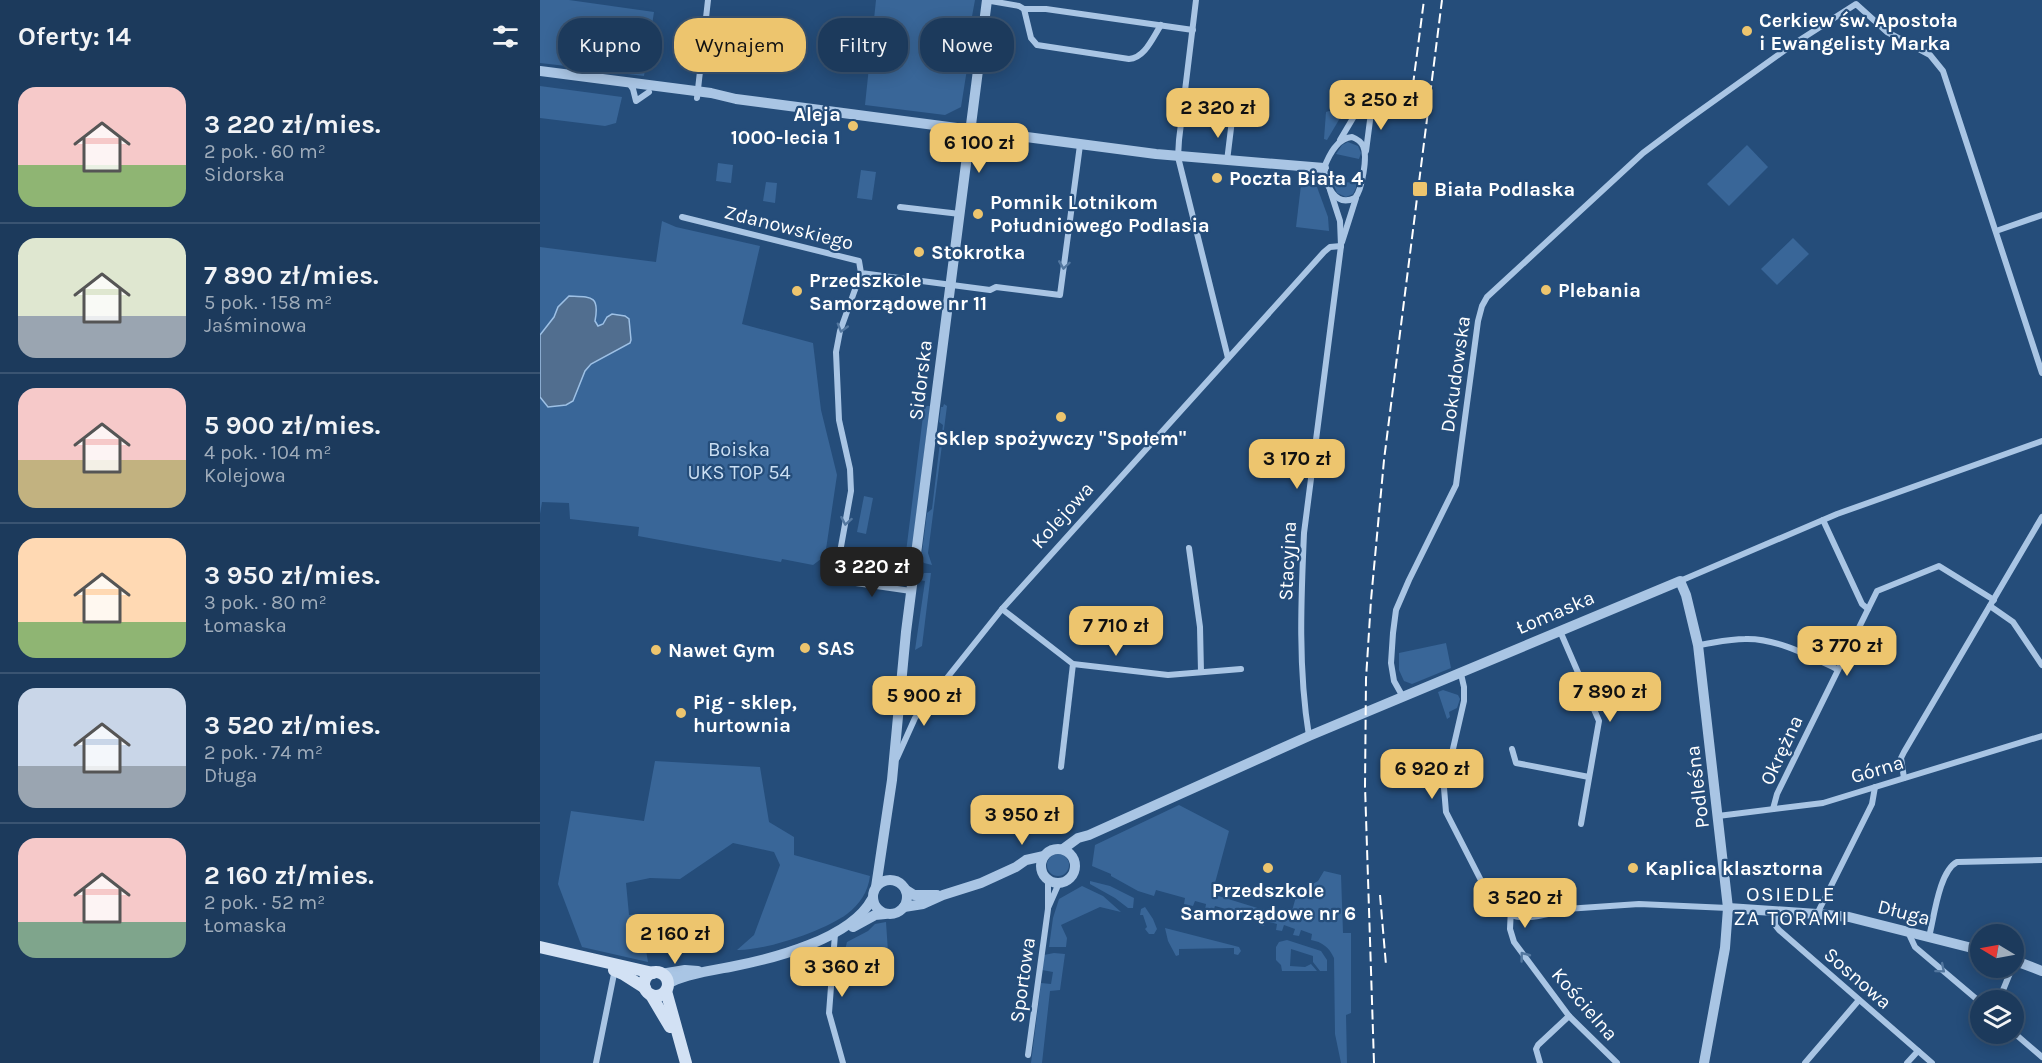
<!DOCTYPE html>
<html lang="pl">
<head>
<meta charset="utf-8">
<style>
	body { margin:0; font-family:Karla,sans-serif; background:#294565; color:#f1f3f6; height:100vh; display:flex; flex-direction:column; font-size:22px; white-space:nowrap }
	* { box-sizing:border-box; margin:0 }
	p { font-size:20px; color:#a0adbb }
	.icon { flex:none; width:33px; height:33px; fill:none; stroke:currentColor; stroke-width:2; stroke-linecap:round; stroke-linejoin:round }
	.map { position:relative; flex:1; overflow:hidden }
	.side { display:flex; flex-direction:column; background:#1c3a5c; width:540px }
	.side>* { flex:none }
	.hud { position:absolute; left:18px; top:18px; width:570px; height:54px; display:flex; gap:12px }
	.needle { width:39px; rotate:280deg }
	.controls { position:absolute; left:1430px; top:924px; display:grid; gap:12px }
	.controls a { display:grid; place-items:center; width:54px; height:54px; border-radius:50%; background:#1c3a5c; box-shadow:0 3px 15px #0003,0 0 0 2px #3a5472; font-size:30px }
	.price { position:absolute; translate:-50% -51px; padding:0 14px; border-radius:12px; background:#edc56e; color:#111; font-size:20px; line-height:39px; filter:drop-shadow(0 2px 3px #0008) }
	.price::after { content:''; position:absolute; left:50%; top:36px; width:18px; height:14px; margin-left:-9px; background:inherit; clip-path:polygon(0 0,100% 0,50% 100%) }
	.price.active { background:#222; color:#fff }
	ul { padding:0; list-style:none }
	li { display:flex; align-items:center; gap:18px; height:150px; padding:0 18px }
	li+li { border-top:2px solid #3a5472 }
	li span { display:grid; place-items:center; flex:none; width:168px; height:120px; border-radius:18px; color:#555 }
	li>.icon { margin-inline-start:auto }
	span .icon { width:72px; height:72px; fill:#fffc; stroke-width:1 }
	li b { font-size:26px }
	h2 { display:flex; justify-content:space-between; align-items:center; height:72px; padding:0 18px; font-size:26px }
	.tag { padding:0 21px; border-radius:24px; background:#1c3a5c; box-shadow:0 3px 15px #0003,0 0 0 2px #3a5472; font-size:21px; line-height:54px }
	.tag.active { background:#edc56e; color:#111 }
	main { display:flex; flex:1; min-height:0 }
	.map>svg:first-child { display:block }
	.green { fill:#396698 }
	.water { fill:#516e8f; stroke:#9dc0e5; stroke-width:1.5 }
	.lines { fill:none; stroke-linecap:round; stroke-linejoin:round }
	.minor { stroke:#a9c5e4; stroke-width:6 }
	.tertiary { stroke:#a9c5e4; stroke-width:10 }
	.secondary { stroke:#d2e1f4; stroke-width:12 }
	.rail { stroke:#fff; stroke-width:2; stroke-dasharray:10 4.5; stroke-linecap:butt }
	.oneway { stroke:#53779f }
	.poi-dot { fill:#edc56e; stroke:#254d7a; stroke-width:2 }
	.labels { text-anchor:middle; stroke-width:4.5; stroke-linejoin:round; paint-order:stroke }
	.poi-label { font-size:20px; font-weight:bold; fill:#fff; stroke:#254d7a; text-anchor:start }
	.street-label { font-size:20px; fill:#fff; stroke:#254d7a }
	.park-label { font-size:20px; fill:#cbdff3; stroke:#254d7a }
	.neighbourhood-label { font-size:21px; letter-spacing:1.5px; fill:#fff; stroke:#254d7a }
</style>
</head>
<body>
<main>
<section class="side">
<h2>Oferty: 14<svg class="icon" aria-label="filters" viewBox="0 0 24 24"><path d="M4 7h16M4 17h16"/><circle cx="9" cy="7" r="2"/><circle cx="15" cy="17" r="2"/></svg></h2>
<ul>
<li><span style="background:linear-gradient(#f6c9c9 65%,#8fb573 0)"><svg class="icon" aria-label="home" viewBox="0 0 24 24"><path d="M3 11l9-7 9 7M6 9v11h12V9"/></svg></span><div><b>3 220 zł/mies.</b><p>2 pok. · 60 m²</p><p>Sidorska</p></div></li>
<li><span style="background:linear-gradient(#dfe7d0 65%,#9aa5b1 0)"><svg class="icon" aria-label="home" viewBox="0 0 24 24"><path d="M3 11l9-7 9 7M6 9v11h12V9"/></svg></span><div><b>7 890 zł/mies.</b><p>5 pok. · 158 m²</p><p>Jaśminowa</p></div></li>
<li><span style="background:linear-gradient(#f6c9c9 60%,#c2b280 0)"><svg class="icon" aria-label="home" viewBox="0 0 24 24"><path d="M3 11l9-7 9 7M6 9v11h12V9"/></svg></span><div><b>5 900 zł/mies.</b><p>4 pok. · 104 m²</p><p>Kolejowa</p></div></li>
<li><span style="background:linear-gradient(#ffd9b3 70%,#8fb573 0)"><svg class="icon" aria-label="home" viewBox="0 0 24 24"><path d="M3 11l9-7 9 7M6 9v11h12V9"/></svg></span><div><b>3 950 zł/mies.</b><p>3 pok. · 80 m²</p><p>Łomaska</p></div></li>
<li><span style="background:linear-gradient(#c9d6e8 65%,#9aa5b1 0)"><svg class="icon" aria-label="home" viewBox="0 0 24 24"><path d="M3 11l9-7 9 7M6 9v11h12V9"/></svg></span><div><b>3 520 zł/mies.</b><p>2 pok. · 74 m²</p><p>Długa</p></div></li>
<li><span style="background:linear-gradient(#f6c9c9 70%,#7fa58c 0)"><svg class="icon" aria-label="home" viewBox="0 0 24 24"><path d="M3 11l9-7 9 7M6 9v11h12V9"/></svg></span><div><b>2 160 zł/mies.</b><p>2 pok. · 52 m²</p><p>Łomaska</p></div></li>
</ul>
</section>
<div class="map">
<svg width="1502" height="1063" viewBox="0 0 1502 1063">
	<rect width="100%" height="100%" fill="#254d7a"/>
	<!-- green -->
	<g class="green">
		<polygon points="0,0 29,0 114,12 104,76 46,69 42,48 35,48 38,62 35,67 0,63"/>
		<polygon points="336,0 435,0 424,60 427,69 421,107 405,115 325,105"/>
		<polygon points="298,20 312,35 307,51 294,49"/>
		<polygon points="0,86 82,97 76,123 65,126 0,118"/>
		<polygon points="789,111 803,113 787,140 784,139 786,112"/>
		<polygon points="808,142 818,146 821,153 819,159 796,154 802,145"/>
		<polygon points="1207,145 1228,167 1189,206 1167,184"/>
		<polygon points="178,163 193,165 191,183 176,181"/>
		<polygon points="321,170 336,172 332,200 317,198"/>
		<polygon points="226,182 237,183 235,203 223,201"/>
		<polygon points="816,182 816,188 813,194 806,197 797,193 793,183"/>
		<polygon points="761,185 777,187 788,217 789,231 756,227"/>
		<polygon points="122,221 136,227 220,246 202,324 273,343 281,410 297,475 285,556 273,565 242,559 241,562 98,536 99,527 30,519 29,503 2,502 0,514 0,247 116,262"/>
		<polygon points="1253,238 1269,254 1237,285 1221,269"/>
		<polygon points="404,404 407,406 388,553 392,565 384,563 381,560 387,513 392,509 400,442 397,436 402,432 403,425 399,422 401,407 403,407"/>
		<polygon points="387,406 390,406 369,575 362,584 384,408"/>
		<polygon points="324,496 333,498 326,534 317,532"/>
		<polygon points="384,573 391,573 382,646 375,650 385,581 378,580"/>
		<polygon points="906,643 911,668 872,684 864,681 859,670 859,653"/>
		<polygon points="903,690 918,695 920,699 917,708 909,712 910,717 907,719 898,692"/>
		<path d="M115,761L220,767L229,822L254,837V855L330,876C328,892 320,904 307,914C284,931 224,951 197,950L214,935L240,865L234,852L193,843L140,879L110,878L86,883L89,915L100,914L108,962L42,947L18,884L31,811L104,821Z"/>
		<path d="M639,805L689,831L672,894L750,918L757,893L778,881L784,871L801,875L803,933H811V1013L806,1015L807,1063H801L795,1034L794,958C789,947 782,942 771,940L772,934L761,930L759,936L753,935L755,929L744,925L742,931L736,930L737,924L726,921L724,926L719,925L720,919L712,917L710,922L702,920L704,914L692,911L690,917L685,915L686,909L675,906L673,912L665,910L666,904L655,901L653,906L644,904L645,898L616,890L614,896L598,891L571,876V874L552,866L555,845Z"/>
		<circle cx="518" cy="865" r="11"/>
		<polygon points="550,881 570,886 594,898 593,908 588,908 575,898 550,884"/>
		<polygon points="542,886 563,896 581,912 560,907 521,925 527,938 526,947 509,947 513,918 519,899"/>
		<polygon points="605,907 613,919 617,929 614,934 609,934 605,929 607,927 603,915 600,915 601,909"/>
		<polygon points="346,922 348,952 332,953 327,981 299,979 300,968 304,969 306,964 302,962 307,942 328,931 335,924"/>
		<polygon points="625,928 699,947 701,951 698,955 694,954 694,948 639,949 639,955 636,956 628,941"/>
		<polygon points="747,940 781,951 787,960 787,971 780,971 773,962 773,956 751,949 750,966 765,967 771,964 777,971 742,971 741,965 736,960 736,947 739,942"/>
		<polygon points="514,953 525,954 520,990 510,991 502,1063 491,1063 501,983 511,984 513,972 502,970 504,955"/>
	</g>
	<!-- water -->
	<path class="water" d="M29,296C51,297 60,295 55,321L58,326L63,324L67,317L72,314L85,316L89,319L91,340L90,343L51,364L45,371L33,401L26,405L8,407L0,397V335L14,317L18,307Z"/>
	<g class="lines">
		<!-- minor -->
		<g class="minor">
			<polyline points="445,0 479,6 484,9 506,9 653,30"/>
			<polyline points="656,0 639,140 638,157 688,358"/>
			<path d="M484,9L491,38L497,45L589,59C605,58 613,37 621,25"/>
			<polyline points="89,83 93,89 96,101 109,92"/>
			<polyline points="157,98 168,0"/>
			<path d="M812,137C817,139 821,141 823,146C828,156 822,190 815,198C795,208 785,184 784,168C789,155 797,138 812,137Z"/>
			<path d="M800,140L819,108C823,104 827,103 832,105L826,151"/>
			<polyline points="687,161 692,120"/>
			<polyline points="360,207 420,214"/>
			<polyline points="142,217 319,261 321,273 450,290 456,287 520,295 540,145"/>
			<polyline points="1456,231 1502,215"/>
			<polyline points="802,242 816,198"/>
			<polyline points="321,273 300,331 296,352 299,420 310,469 311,491 295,580 371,591"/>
			<polyline points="1283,520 1322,604 1328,609"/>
			<polyline points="649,548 660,627 661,672"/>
			<polyline points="1140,581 1297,514 1502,441"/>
			<polyline points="1450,606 1473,622 1502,665"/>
			<polyline points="462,609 533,664 628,675 701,669"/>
			<polyline points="1020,631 1059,721 1041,824"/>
			<path d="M1158,645C1173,643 1189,639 1205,639C1237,638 1269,656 1297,669"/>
			<polyline points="921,674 924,687 924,701 904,788 906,812 949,896 956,903 964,907 982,909 1026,909 1099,904 1188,908"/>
			<polyline points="360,682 388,685 402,682"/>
			<polyline points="863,697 854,681 851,663 853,633 856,610 869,580 916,485 938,321 942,306 947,297 1103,153 1143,123 1252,45 1316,4 1347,32 1390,55 1403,71 1502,373"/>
			<polyline points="360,699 378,703 383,708"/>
			<path d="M769,736C758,669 761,600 764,533L801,246L800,221L790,190"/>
			<polyline points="972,749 976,763 1049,777"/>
			<polyline points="357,758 375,718 462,609 784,252 790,247 801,246"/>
			<polyline points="521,767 533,664"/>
			<polyline points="1364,778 1361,758 1364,752 1502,517"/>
			<polyline points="1233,809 1237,794 1337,591 1399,566 1454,600"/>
			<polyline points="1178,816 1283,803 1502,736"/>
			<path d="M958,906C972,923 997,917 1016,912"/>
			<polyline points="508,908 519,883"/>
			<polyline points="971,908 970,929 974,942 1029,1016 1077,1063"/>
			<polyline points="1235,911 1235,925 1239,930 1392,1063"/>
			<polyline points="1277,914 1332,804 1335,787"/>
			<polyline points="1368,932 1375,947 1440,1002"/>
			<polyline points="295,934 289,1013 303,1063"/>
			<path d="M1389,937C1394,918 1399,871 1417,862L1502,860"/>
			<polyline points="1459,1000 1472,968"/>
			<polyline points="1473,1032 1502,1057"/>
			<polyline points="488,1055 508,909 508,879"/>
			<polyline points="56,1063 75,969"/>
			<polyline points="1000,1063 996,1049 998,1045 1029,1016"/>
			<polyline points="1265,1063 1319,1000"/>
			<polyline points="1367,1063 1378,1051"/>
		</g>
		<!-- tertiary -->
		<g class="tertiary">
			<polyline points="0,71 171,93 196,99 616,154 784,168"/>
			<circle cx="518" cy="866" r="17"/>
			<polyline points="523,849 538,838 549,835 769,736 1140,581 1146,595 1158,645 1188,908 1185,948 1164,1063"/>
			<circle cx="350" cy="897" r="17"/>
			<polyline points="336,887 352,780 366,632 447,0"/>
			<polyline points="366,890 374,895 397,895"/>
			<polyline points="364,907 383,904 403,895 441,883 476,867 486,860 504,856"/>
			<polyline points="1188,908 1277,914 1309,917 1440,950"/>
			<polyline points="313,927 335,915 345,914"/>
			<polyline points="1473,960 1502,971"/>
			<polyline points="121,974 145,970 158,971"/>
			<path d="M128,984C141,975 174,970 190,967C232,959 311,939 332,899"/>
		</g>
		<!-- secondary -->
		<g class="secondary">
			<polyline points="0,947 113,973"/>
			<polyline points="74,970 83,974 105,988"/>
			<circle cx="116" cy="984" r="12"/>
			<polyline points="126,991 146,1063"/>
			<polyline points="111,995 130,1027"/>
		</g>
		<!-- rail -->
		<g class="rail">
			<polyline points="871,100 884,0"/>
			<polyline points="840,895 846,965"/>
			<polyline points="834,1063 825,786 826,679 831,600 844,460 902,0"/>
		</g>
	</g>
	<!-- one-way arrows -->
	<defs><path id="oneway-chevron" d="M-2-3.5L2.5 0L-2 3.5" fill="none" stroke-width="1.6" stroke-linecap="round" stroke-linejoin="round" transform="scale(1.5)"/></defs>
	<g class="oneway">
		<use href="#oneway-chevron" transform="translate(524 265) rotate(98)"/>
		<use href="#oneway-chevron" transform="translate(302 328) rotate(106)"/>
		<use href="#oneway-chevron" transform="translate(306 521) rotate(100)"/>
		<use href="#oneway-chevron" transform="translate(984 956) rotate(-127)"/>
		<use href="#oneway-chevron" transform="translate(1401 969) rotate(40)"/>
	</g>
	<!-- markers -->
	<g class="poi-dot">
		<circle cx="1207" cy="31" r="6"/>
		<circle cx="313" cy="126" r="6"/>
		<circle cx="677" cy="178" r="6"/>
		<rect x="872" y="181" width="16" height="16" rx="3"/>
		<circle cx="438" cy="214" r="6"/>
		<circle cx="379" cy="252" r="6"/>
		<circle cx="1006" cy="290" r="6"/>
		<circle cx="257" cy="291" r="6"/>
		<circle cx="521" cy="417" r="6"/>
		<circle cx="265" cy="648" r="6"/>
		<circle cx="116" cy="650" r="6"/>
		<circle cx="141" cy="713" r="6"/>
		<circle cx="728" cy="868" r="6"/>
		<circle cx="1093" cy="868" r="6"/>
	</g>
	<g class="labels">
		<!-- poi labels -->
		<g class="poi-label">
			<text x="1219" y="27">Cerkiew św. Apostoła<tspan x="1219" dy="23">i Ewangelisty Marka</tspan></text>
			<text x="301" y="121" text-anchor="end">Aleja<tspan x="301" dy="23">1000-lecia 1</tspan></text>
			<text x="689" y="185">Poczta Biała 4</text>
			<text x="894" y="196">Biała Podlaska</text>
			<text x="450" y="209">Pomnik Lotnikom<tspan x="450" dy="23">Południowego Podlasia</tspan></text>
			<text x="391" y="259">Stokrotka</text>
			<text x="269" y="287">Przedszkole<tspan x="269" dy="23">Samorządowe nr 11</tspan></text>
			<text x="1018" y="297">Plebania</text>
			<text x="521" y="445" text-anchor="middle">Sklep spożywczy "Społem"</text>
			<text x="277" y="655">SAS</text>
			<text x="128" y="657">Nawet Gym</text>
			<text x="153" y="709">Pig - sklep,<tspan x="153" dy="23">hurtownia</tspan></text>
			<text x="1105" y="875">Kaplica klasztorna</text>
			<text x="728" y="897" text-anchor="middle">Przedszkole<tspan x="728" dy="23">Samorządowe nr 6</tspan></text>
		</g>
		<!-- street labels -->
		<g class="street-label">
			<text transform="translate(249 227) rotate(14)" y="7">Zdanowskiego</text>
			<text transform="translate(915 374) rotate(-82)" y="7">Dokudowska</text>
			<text transform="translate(380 380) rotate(-83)" y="7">Sidorska</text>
			<text transform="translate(522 515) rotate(-48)" y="7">Kolejowa</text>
			<text transform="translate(747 561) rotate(-87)" y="7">Stacyjna</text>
			<text transform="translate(1015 612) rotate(-23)" y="7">Łomaska</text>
			<text transform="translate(1241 750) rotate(-65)" y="7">Okrężna</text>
			<text transform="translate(1337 769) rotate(-17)" y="7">Górna</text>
			<text transform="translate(1157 787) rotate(-97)" y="7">Podleśna</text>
			<text transform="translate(1364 912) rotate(14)" y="7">Długa</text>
			<text transform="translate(1318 978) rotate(41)" y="7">Sosnowa</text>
			<text transform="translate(482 980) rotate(-82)" y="7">Sportowa</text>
			<text transform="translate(1045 1004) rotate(49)" y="7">Kościelna</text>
		</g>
		<!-- park labels -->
		<g class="park-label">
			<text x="199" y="456">Boiska<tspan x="199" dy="23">UKS TOP 54</tspan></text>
		</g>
		<!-- neighbourhood labels -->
		<g class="neighbourhood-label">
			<text x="1251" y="901">OSIEDLE<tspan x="1251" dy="24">ZA TORAMI</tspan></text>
		</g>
	</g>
</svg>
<div class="controls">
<a><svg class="needle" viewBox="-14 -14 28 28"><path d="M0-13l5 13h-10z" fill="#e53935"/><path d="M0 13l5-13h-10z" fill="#a0adbb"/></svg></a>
<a><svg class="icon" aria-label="layers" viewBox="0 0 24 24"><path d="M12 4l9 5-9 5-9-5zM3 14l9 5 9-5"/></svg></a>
</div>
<b class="price" style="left:841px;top:131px">3 250 zł</b>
<b class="price" style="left:678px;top:139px">2 320 zł</b>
<b class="price" style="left:439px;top:174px">6 100 zł</b>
<b class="price" style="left:757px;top:490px">3 170 zł</b>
<b class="price active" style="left:332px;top:598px">3 220 zł</b>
<b class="price" style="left:576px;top:657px">7 710 zł</b>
<b class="price" style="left:1307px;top:677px">3 770 zł</b>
<b class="price" style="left:1070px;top:723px">7 890 zł</b>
<b class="price" style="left:384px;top:727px">5 900 zł</b>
<b class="price" style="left:892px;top:800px">6 920 zł</b>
<b class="price" style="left:482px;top:846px">3 950 zł</b>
<b class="price" style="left:985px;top:929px">3 520 zł</b>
<b class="price" style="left:135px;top:965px">2 160 zł</b>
<b class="price" style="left:302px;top:998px">3 360 zł</b>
<div class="hud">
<a class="tag">Kupno</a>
<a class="tag active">Wynajem</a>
<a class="tag">Filtry</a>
<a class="tag">Nowe</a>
</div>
</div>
</main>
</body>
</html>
